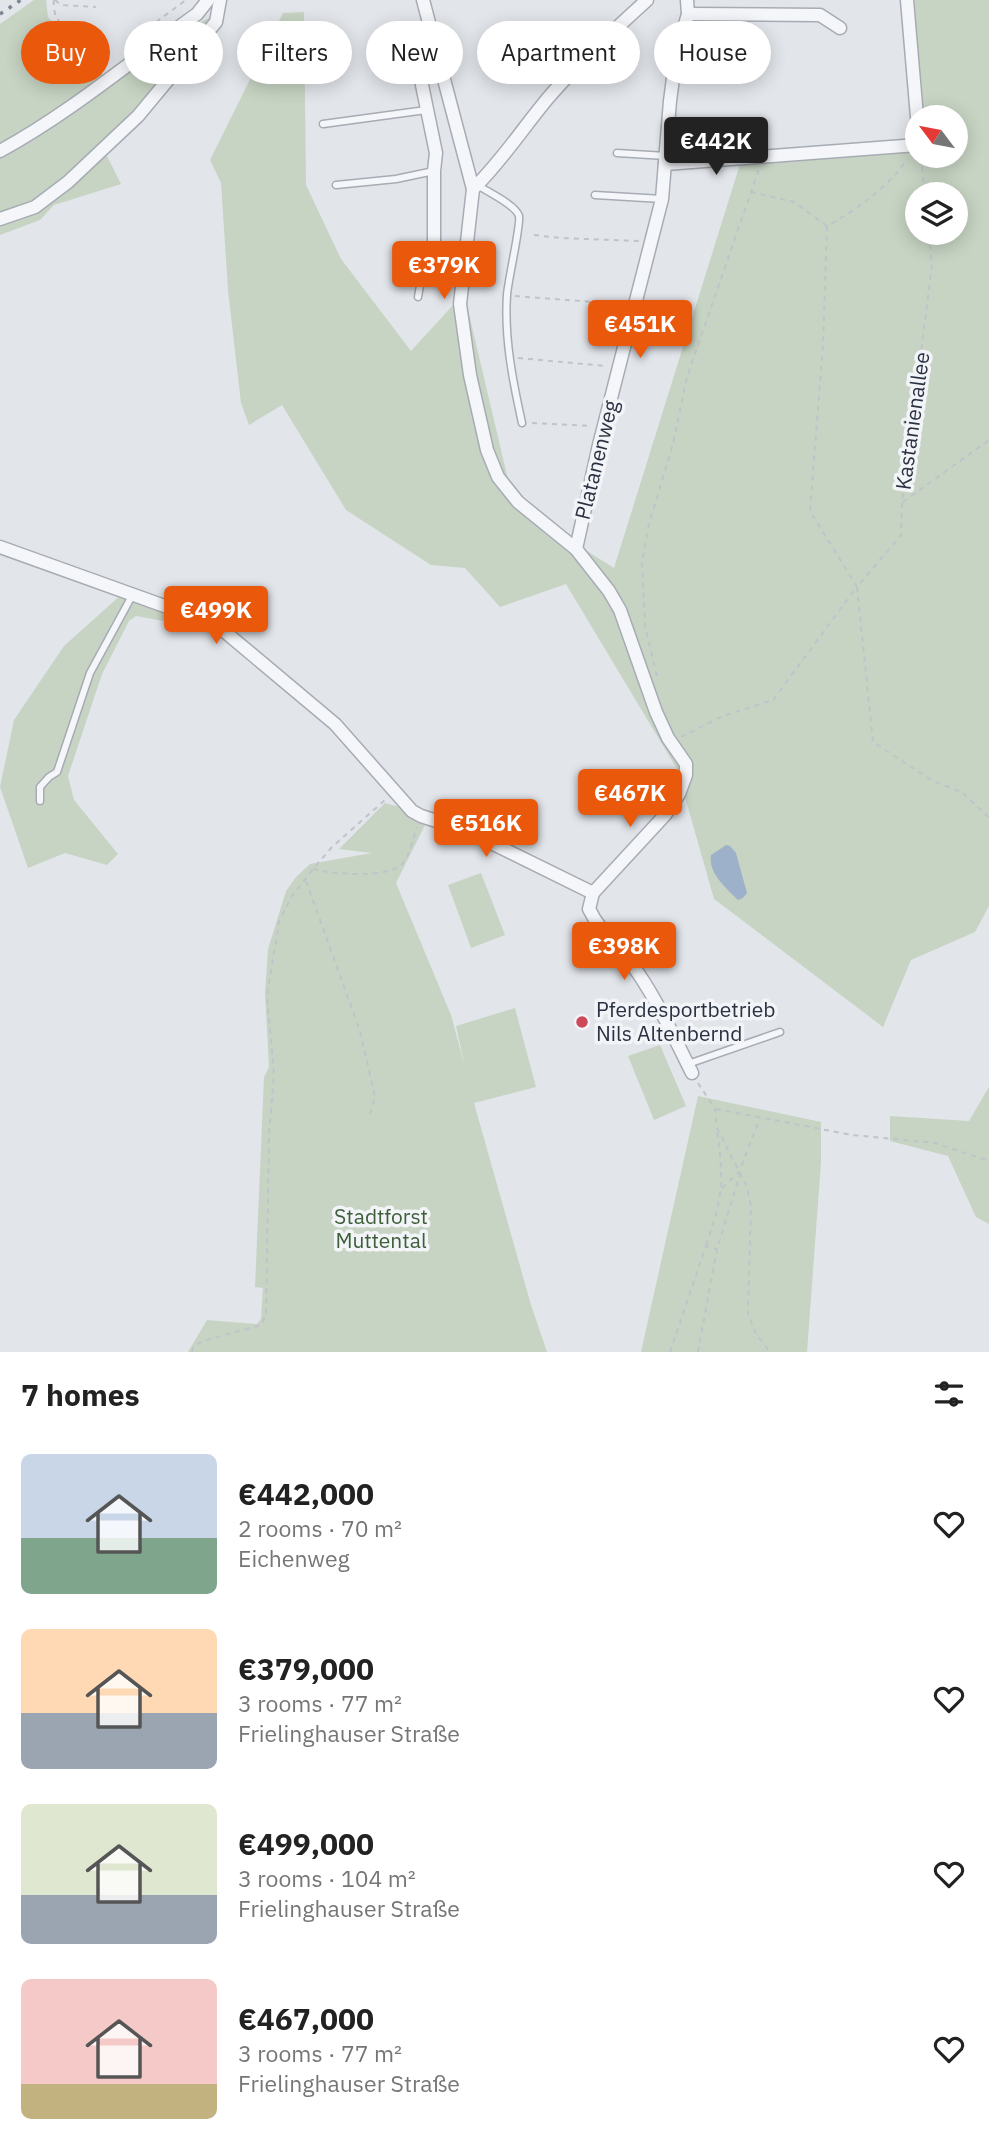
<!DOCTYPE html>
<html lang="en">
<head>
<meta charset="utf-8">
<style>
	body { margin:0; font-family:"IBM Plex Sans",sans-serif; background:#f2f2f2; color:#222; height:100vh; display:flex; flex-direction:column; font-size:26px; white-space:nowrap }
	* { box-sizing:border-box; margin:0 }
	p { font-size:23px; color:#767676 }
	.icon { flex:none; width:38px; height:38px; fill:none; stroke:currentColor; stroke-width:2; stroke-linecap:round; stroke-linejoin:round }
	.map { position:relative; height:1352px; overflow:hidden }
	.side { display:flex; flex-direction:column; background:#fff; flex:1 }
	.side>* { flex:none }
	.hud { position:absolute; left:21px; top:21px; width:948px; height:63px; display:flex; gap:14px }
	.needle { width:46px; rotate:302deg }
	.buttons { position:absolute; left:905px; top:105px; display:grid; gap:14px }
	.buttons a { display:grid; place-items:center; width:63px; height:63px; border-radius:50%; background:#fff; box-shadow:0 4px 18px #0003; font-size:35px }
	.price { position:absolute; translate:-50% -60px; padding:0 16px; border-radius:7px; background:#ea580c; color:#fff; font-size:23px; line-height:46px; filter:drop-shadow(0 2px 4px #0008) }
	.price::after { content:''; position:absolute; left:50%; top:42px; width:21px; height:16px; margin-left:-10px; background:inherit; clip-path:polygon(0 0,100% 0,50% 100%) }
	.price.on { background:#222; color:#fff }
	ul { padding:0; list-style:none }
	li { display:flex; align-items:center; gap:21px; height:175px; padding:0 21px }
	li span { display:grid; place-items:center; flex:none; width:196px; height:140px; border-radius:10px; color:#555 }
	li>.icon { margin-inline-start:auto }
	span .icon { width:84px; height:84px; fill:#fffc; stroke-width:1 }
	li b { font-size:30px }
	h2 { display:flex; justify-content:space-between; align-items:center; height:84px; padding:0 21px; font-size:30px }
	.tag { padding:0 24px; border-radius:32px; background:#fff; box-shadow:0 4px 18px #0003; font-size:24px; line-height:63px }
	.tag.on { background:#ea580c; color:#fff }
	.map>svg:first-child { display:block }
	.green { fill:#c7d4c3; fill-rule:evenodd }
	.water { fill:#9eb1ca }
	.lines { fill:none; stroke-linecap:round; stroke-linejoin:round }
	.service-casing { stroke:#a7acb4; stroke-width:9 }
	.minor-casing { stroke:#a7acb4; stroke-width:15 }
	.path { stroke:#c0c3c9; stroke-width:2; stroke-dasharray:5 5; stroke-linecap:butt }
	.service { stroke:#f5f6f9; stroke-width:6 }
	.minor { stroke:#f5f6f9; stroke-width:12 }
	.rail { stroke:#7c8494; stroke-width:3.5; stroke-dasharray:3.5 7; stroke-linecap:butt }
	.poi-dot { fill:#cd4958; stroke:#f2f4f8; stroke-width:2.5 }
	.labels { text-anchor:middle; stroke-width:7; stroke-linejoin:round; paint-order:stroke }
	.street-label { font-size:21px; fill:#2a3242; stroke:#f2f4f8 }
	.poi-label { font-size:21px; fill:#2a3242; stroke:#f2f4f8; text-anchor:start }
	.park-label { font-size:21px; fill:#3d5e38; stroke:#f2f4f8 }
</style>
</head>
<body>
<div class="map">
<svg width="989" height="1352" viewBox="0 0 989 1352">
	<rect width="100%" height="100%" fill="#e2e5ea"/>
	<!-- green -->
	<g class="green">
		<polygon points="34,0 46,0 48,17 63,34 86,47 105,78 212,16 169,76 101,144 121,184 54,205 40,220 0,235 0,24"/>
		<path d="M912,0H989V906L975,932L911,960L883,1027L714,899L677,769L566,584L500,607L465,568L431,565L346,510L282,405L249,425L241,403L228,290L221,183L210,160L283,13L304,12L306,185L341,259L411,351L464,293L514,505L614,568L741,161L917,151V156H956V117H923ZM917,194H956V233H917Z"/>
		<polygon points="122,594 199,622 226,638 180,624 136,616 129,621 102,674 68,776 74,800 118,854 107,865 65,853 28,868 0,787 14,720 64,646"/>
		<polygon points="385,803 403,808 427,821 396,883 451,1015 465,1067 456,1026 515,1008 536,1087 474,1103 531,1305 547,1352 188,1352 207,1320 257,1324 261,1319 263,1288 255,1287 264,1077 269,1067 265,993 268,949 286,891 296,877 310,864 372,853 339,849"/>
		<polygon points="481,873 505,935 471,948 448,885"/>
		<polygon points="660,1045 686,1106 654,1120 628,1056"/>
		<polygon points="989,1087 989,1224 976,1217 948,1156 890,1141 890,1116 969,1121"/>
		<polygon points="698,1096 821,1122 821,1162 807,1352 641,1352"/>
	</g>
	<!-- water -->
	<path class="water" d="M726,845L730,846L736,853L747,893L743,898L738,900C726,888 708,873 711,855Z"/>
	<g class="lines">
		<!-- service casing -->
		<g class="service-casing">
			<g id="service">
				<polyline points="323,124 426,110"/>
				<polyline points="617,153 666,156"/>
				<polyline points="336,185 396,179 434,171"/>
				<path d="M477,185C488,192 516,205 519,216C521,225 508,280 507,295C504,338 513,382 522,423"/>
				<polyline points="595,195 662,199"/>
				<polyline points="418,297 422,274 434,254"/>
				<polyline points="40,801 40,787 49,777 57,772 90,673 133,594"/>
				<polyline points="688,1064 780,1032"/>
			</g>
		</g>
		<!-- minor casing -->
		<g class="minor-casing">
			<g id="minor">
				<path d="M423,0L473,189L460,304L470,375L487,450L498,477L518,502L576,549L609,591L620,610L656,712L668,738L686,764V775L679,794L665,815L593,893L589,909C601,934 622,950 638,973C659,1004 675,1039 692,1073"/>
				<polyline points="907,0 917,117"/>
				<polyline points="688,14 820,15 840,28"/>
				<polyline points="434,38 424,43 421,62 422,85 436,153 434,171 434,254"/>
				<path d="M0,151C70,113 132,60 197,14L208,0"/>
				<polyline points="665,164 917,145"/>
				<path d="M473,189C501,162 523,128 548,98C578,63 613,31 647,0"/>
				<polyline points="0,219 35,207 68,182 138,116 216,22 220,0"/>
				<polyline points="0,547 209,622 224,631 335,724 412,811 421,816 465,830 593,893"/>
				<polyline points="576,549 599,445 662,199 670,101 676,56 688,14 687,0"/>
			</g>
		</g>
		<!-- path -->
		<g class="path">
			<path d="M54,0C51,22 70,34 87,43L108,38"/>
			<polyline points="55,0 61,5 96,7"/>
			<polyline points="148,28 186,0"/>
			<polyline points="921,157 925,194"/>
			<path d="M751,192L794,202L827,226C860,208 885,189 908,159"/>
			<polyline points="827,226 823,345 810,511 857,587 901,535 902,503 932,265 929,233"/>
			<polyline points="534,235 560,238 640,241"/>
			<polyline points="515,296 621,304"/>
			<polyline points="518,358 606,366"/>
			<polyline points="532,423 590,426"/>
			<polyline points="903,502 989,440"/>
			<polyline points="857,587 873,742 931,780 963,793 989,818"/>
			<polyline points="657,676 645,626 642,562 649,524 673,444 687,377 759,169"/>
			<polyline points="681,737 723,716 773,700 856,588"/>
			<path d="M313,869C332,874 387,879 402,864C410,855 413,839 417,827"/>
			<polyline points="306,881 360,1031 375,1097 370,1114"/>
			<polyline points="698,1083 715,1109 717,1128 747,1187 751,1206 748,1313 756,1334 770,1352"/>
			<polyline points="716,1109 852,1135 935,1143 989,1161"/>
			<polyline points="722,1188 739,1172 760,1118"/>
			<path d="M706,1245C723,1198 724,1179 717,1130"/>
			<polyline points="192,1352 193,1347 203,1341 261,1325 266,1315 269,1135 274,1075 267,996 279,922 292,896 313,869 332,847 385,800"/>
			<polyline points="670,1352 706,1246 717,1249"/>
			<polyline points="698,1352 717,1249 740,1174"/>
		</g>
		<!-- service -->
		<use href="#service" class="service"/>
		<!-- minor -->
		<use href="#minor" class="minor"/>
		<!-- rail -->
		<polyline class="rail" points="0,14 21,0"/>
	</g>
	<!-- markers -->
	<circle class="poi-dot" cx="582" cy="1022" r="7"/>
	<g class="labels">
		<!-- street labels -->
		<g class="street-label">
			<text transform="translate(913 421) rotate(-82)" y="7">Kastanienallee</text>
			<text transform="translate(597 460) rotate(-76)" y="7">Platanenweg</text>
		</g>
		<!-- poi labels -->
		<g class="poi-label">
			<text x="596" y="1017">Pferdesportbetrieb<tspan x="596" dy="24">Nils Altenbernd</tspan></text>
		</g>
		<!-- park labels -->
		<g class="park-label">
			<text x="381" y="1224">Stadtforst<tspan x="381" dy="24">Muttental</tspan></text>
		</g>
	</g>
</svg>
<div class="buttons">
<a><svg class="needle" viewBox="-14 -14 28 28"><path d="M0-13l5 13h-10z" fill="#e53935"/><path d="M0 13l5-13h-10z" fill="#767676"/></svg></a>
<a><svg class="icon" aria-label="layers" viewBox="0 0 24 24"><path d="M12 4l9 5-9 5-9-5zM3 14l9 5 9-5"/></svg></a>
</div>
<b class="price on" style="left:716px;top:177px">€442K</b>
<b class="price" style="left:444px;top:301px">€379K</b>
<b class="price" style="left:640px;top:360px">€451K</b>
<b class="price" style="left:216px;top:646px">€499K</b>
<b class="price" style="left:630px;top:829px">€467K</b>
<b class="price" style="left:486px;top:859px">€516K</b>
<b class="price" style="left:624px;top:982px">€398K</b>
<div class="hud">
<a class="tag on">Buy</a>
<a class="tag">Rent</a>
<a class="tag">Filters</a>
<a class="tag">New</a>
<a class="tag">Apartment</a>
<a class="tag">House</a>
</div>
</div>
<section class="side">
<h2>7 homes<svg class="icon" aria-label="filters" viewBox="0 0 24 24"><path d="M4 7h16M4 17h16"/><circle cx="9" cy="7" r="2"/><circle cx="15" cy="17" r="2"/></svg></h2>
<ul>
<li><span style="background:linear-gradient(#c9d6e8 60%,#7fa58c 0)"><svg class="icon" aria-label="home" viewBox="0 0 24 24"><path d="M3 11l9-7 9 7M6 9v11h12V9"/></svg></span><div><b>€442,000</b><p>2 rooms · 70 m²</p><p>Eichenweg</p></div><svg class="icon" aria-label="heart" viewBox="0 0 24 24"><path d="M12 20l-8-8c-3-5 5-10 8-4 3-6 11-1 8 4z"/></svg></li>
<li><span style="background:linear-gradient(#ffd9b3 60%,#9aa5b1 0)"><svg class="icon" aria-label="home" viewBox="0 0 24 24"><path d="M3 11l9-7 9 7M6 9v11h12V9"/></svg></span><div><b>€379,000</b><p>3 rooms · 77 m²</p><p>Frielinghauser Straße</p></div><svg class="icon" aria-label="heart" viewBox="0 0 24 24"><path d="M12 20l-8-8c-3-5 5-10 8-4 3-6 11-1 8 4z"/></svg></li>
<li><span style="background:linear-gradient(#dfe7d0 65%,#9aa5b1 0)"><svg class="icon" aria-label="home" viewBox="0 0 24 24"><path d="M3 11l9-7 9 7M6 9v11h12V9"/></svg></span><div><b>€499,000</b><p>3 rooms · 104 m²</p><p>Frielinghauser Straße</p></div><svg class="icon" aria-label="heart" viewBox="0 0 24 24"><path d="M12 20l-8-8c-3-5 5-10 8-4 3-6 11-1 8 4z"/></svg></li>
<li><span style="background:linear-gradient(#f6c9c9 75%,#c2b280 0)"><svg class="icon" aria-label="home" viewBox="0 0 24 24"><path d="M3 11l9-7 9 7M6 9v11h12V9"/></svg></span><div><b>€467,000</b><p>3 rooms · 77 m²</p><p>Frielinghauser Straße</p></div><svg class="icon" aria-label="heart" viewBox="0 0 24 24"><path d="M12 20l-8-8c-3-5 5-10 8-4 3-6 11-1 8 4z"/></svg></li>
</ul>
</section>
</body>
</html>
